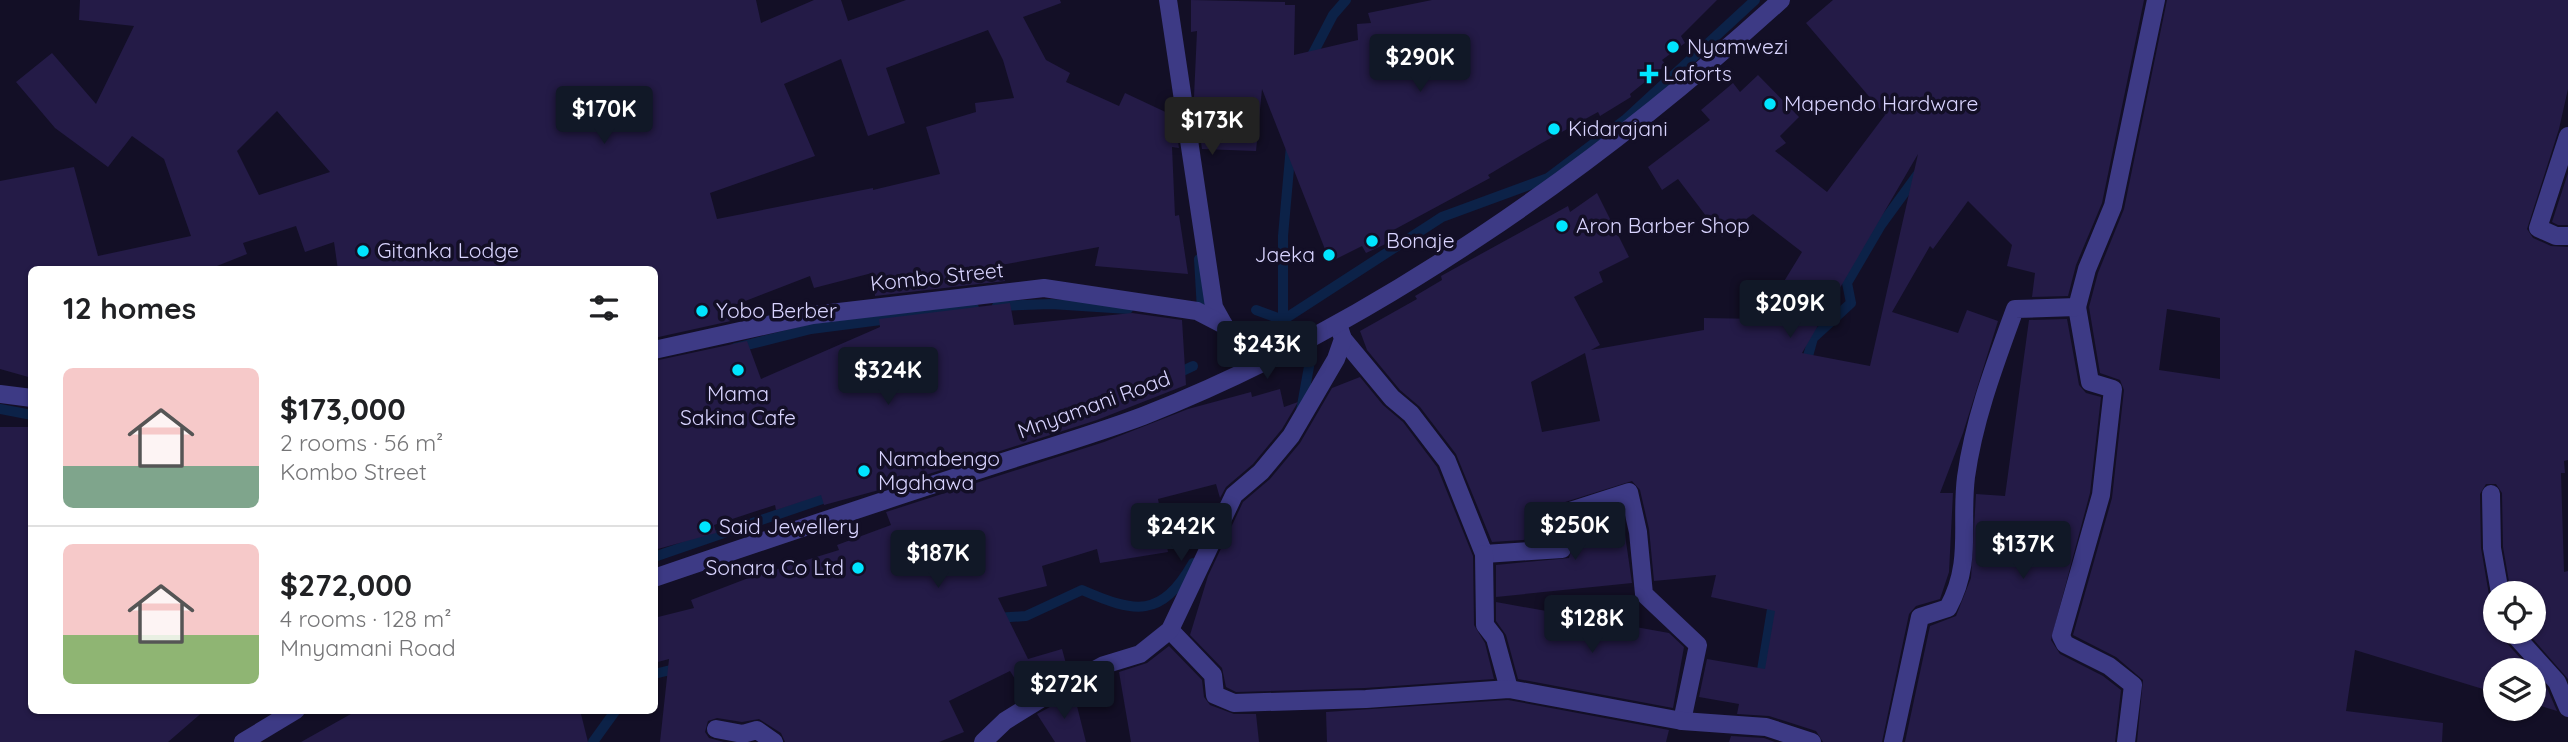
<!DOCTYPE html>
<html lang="en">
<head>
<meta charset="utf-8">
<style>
	body { margin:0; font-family:Quicksand,sans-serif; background:#f6f6f6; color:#202124; height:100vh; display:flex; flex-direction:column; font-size:26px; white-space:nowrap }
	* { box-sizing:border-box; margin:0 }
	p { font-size:23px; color:#757577 }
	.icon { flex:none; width:38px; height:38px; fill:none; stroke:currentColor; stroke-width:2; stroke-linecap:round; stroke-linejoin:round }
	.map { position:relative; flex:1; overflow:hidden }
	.side { position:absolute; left:28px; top:266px; width:630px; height:448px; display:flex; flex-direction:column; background:#fff; border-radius:10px; box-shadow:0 2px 5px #0004 }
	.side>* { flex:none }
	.controls { position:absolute; left:2483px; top:581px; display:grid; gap:14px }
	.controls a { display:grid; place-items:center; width:63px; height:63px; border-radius:50%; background:#fff; box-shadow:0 2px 5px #0004; font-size:35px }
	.price { position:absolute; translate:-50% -60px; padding:0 16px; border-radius:7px; background:#111827; color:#fff; font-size:23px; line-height:46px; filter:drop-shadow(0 2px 4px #0008) }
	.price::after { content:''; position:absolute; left:50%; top:42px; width:21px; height:16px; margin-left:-10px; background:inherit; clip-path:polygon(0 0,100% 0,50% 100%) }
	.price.active { background:#222; color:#fff }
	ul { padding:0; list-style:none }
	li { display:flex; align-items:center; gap:21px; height:175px; padding:0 35px }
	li+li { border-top:2px solid #e0e0e0 }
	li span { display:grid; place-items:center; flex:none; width:196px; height:140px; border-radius:10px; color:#555 }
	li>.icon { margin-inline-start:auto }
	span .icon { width:84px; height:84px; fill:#fffc; stroke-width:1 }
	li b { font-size:30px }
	h2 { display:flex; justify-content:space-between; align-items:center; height:84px; padding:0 35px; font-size:30px }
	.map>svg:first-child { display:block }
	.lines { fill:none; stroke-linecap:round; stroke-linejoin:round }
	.stream { stroke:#0c2248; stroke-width:10 }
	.building { fill:#241b47; fill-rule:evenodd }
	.minor { stroke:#3d3a85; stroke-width:18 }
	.tertiary { stroke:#3d3a85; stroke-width:18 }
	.poi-dot { fill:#00e5ff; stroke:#130f26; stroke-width:2.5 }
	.labels { text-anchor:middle; stroke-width:7; stroke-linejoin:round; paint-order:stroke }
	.poi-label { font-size:21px; fill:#d9d4ff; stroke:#130f26; text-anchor:start }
	.street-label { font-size:21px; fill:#d9d4ff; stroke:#130f26 }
</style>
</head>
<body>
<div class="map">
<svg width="2568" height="742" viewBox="0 0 2568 742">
	<rect width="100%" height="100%" fill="#130f26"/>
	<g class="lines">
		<!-- stream -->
		<g class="stream">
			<polyline points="1308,63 1333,15 1346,0"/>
			<polyline points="1199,259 1202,310"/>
			<polyline points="997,306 1051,304 1128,309"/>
			<polyline points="1256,310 1283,320"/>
			<polyline points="1283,320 1442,217 1548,178 1626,119 1755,0"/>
			<polyline points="1283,320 1283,236 1291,146"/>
			<polyline points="735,348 811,329 974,308"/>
			<polyline points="1805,367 1813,338 1851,303 1847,283 1881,225 1918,174"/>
			<polyline points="1172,376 1193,366"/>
			<polyline points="0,409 32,415"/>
			<polyline points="1301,411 1310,361"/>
			<polyline points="654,557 834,495"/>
			<path d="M995,618L1026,616L1082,590C1135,613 1161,619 1193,563"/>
			<polyline points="654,674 679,668"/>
			<polyline points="1760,682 1774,597"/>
			<polyline points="593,742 616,710"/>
		</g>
	</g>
	<!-- building -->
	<g class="building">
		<path d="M80,0H756L761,23L814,0H841L848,21L906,0H1060L1061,3L1023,17L1046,60L1070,73L1066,82L1119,106L1125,93L1174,116L1179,148L1172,147L1175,216L1179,215L1188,274L1095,266L1099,247L1001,265L1005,281L875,296L872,273L814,288L810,276L735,305L740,319L654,338V270H338L334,242L305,252L296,226L243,243L247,254L207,270H32V378L0,369V181L74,167L98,256L191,236L164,159L132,136L108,167L55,128L16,82L52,53L96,104L134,26L79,20ZM988,30L1003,60L1014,98L975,103L976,112L926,127L940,174L873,190V188L717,219L710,193L815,156L784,84L841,59L868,136L905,123L886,68ZM277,111L330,172L259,195L237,151Z"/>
		<polygon points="1191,0 1285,2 1285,5 1295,5 1294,55 1358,40 1357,24 1371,23 1368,13 1432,0 1717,0 1681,36 1685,43 1662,60 1666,65 1630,94 1631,97 1600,116 1598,112 1540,144 1488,175 1490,178 1388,233 1392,241 1366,253 1362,246 1330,262 1262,89 1256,151 1202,149 1194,97 1197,31 1191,32"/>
		<path d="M1833,0H2144L2102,203L2076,265L2068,296L2032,297L2035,273L2007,266L2012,245L1968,201L1933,249L1930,246L1892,312L1958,333L1967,310L1998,321L1963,433L1940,493H1953L1949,572L1940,599L1916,606L1909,614L1882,742H1823L1816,731L1769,716L1737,714L1739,704L1699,697L1707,659L1765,669L1775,611L1711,597L1716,575L1654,581L1649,529L1640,490L1632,481L1562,503L1553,538L1492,542L1456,454L1420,407L1400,390L1367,350L1360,331L1417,299L1415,296L1442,280L1441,276L1568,206L1570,212L1597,193L1629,257L1599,272L1603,282L1574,297L1600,345L1591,350L1704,330V318L1761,319L1802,252L1753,214L1722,237L1678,179L1662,190L1648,167L1710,120L1701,110L1733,83L1740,92L1758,75L1799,117L1780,136L1786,143L1775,151L1827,192L1885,115L1806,23ZM1918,154L1870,366L1802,353ZM1585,353L1600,421L1542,432L1531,382Z"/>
		<path d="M2167,0H2568V89L2559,129L2527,229L2533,238L2551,246L2568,247V460L2564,461L2565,473H2561L2564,572L2568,571V679L2527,632H2534V593H2511L2503,547L2502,493L2496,484H2486L2480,494L2481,548L2489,595L2496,603V632H2501L2504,640L2531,670H2496V693L2355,650L2346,711L2443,723L2442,742H2137L2143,680L2116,657L2073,635L2112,498L2124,390L2120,380L2100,373L2089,307L2098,273L2124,209ZM2167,309L2220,318V379L2159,370Z"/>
		<polygon points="2568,173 2568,225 2558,225 2552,222"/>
		<polygon points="1010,303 1014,325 1132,313 1182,320 1186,385 1097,420 879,490 824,505 821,495 776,510 775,505 714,525 716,533 654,550 654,361 747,341 761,379 880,327 879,319"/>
		<polygon points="2067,319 2079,385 2086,393 2101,397 2090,493 2051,640 2060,654 2103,676 2121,690 2115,742 1905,742 1930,626 1956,616 1971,578 1976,494 2005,496 2029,320"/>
		<polygon points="1360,377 1383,405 1403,422 1437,467 1473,556 1474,625 1485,643 1494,679 1365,688 1236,692 1226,687 1222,668 1190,635 1208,576 1243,502 1270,479 1300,443 1332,388"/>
		<polygon points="1280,389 1284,407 1298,402 1282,429 1253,464 1226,487 1220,498 1216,484 1158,499 1168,552 1100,563 1097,549 1042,566 1047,586 998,598 1028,659 1062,649 1068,671 1025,695 1010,671 949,701 964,732 939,742 785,742 781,733 759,719 742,722 717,718 708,721 705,732 709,738 724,742 660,742 669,659 654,663 654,618 694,608 691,600 751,577 839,550 837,545 891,525 886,512 1104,442 1188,409 1251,392 1252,397"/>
		<polygon points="0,427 32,427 32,710 205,710 168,742 0,742"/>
		<polygon points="1621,507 1632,583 1496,597 1496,565 1569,558 1580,520"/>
		<polygon points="1496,602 1669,633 1684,647 1673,708 1518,679 1506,635 1496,621"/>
		<polygon points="1169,646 1202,680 1204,697 1210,705 1234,714 1256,714 1259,742 1131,742 1119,672 1147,663"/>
		<polygon points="2534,673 2547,688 2557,711 2534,704"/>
		<polygon points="1074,694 1086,742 1055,742 1037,714"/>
		<polygon points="1508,700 1669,730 1666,742 1327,742 1326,712"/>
		<polygon points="358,710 580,710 588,742 301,742"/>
		<polygon points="1731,736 1764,738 1775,742 1729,742"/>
	</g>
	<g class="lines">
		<!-- minor -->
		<g class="minor">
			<polyline points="1168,0 1214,307 1224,325"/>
			<polyline points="2568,136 2538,228 2556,236 2568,236"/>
			<polyline points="2077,307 2090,382 2113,389 2101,495 2061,636 2065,644 2109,666 2133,685 2126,742"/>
			<polyline points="1343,339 1392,398 1411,414 1447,461 1484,554 1562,549 1570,511 1629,492 1638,532 1644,594 1698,645 1682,721"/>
			<polyline points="654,350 813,315 1044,288 1197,311 1224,325 1252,367"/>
			<polyline points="0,394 32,398"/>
			<polyline points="2491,494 2492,548 2500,593"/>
			<polyline points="1484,554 1485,625 1495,638 1509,689"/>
			<polyline points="1170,630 1213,675 1215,695 1234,703 1366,699 1509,689 1682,721 1766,727 1812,742"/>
			<polyline points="2512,632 2557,682 2568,708"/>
			<polyline points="716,729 743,734 757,730 774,742"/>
			<polyline points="983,742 1005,721 1042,698 1104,665 1140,654 1170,630 1234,495 1261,472 1291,436 1336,359 1343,339 1340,330"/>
			<path d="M1893,742L1920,617L1948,608C1973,562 1960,525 1966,477C1974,419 1995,364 2015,309L2077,307L2087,269L2113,206L2156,0"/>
		</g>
		<!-- tertiary -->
		<g class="tertiary">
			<path d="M654,578C760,542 866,506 972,472C1029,453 1087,437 1143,416C1373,326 1600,165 1781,0"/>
			<polyline points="243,742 296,710"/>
		</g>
	</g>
	<!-- markers -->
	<g class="poi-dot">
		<circle cx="1673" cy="47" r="7"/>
		<path d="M1645.5 63.5h7v7h7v7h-7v7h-7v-7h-7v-7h7z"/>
		<circle cx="1770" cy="104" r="7"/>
		<circle cx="1554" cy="129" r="7"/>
		<circle cx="1562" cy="226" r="7"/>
		<circle cx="1372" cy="241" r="7"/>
		<circle cx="363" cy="251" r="7"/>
		<circle cx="1329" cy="255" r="7"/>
		<circle cx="702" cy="311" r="7"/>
		<circle cx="738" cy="370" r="7"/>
		<circle cx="864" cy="471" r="7"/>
		<circle cx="705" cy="527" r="7"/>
		<circle cx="858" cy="568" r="7"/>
	</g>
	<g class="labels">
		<!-- poi labels -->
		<g class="poi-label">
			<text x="1687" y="54">Nyamwezi</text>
			<text x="1663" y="81">Laforts</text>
			<text x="1784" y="111">Mapendo Hardware</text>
			<text x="1568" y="136">Kidarajani</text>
			<text x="1576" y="233">Aron Barber Shop</text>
			<text x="1386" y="248">Bonaje</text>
			<text x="377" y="258">Gitanka Lodge</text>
			<text x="1315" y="262" text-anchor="end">Jaeka</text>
			<text x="716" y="318">Yobo Berber</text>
			<text x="738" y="401" text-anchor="middle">Mama<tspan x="738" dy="24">Sakina Cafe</tspan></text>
			<text x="878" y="466">Namabengo<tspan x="878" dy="24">Mgahawa</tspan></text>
			<text x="719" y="534">Said Jewellery</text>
			<text x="844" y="575" text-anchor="end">Sonara Co Ltd</text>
		</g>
		<!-- street labels -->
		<g class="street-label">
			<text transform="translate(937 277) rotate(-6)" y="7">Kombo Street</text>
			<text transform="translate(1094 405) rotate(-20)" y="7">Mnyamani Road</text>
		</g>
	</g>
</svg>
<div class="controls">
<a><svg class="icon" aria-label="locate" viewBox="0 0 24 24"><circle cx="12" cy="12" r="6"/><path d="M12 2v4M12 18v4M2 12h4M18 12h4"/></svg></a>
<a><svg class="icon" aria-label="layers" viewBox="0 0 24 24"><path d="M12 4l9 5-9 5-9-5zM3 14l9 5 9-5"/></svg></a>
</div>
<b class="price" style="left:1420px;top:94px">$290K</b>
<b class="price" style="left:604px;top:146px">$170K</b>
<b class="price active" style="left:1212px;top:157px">$173K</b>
<b class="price" style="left:1790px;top:340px">$209K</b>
<b class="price" style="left:1267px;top:381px">$243K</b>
<b class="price" style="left:888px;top:407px">$324K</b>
<b class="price" style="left:1575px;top:562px">$250K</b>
<b class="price" style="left:1181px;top:563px">$242K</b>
<b class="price" style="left:2023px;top:581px">$137K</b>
<b class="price" style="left:938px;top:590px">$187K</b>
<b class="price" style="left:1592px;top:655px">$128K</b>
<b class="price" style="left:1064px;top:721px">$272K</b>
<section class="side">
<h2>12 homes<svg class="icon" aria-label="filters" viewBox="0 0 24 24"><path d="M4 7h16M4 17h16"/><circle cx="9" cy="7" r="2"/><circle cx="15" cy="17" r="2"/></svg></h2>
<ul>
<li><span style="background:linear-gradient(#f6c9c9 70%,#7fa58c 0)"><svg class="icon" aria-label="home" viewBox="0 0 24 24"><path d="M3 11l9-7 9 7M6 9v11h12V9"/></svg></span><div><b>$173,000</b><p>2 rooms · 56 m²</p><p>Kombo Street</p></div></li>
<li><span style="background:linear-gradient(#f6c9c9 65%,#8fb573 0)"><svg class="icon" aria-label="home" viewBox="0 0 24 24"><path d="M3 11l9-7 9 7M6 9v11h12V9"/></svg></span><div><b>$272,000</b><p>4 rooms · 128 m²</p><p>Mnyamani Road</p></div></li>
</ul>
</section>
</div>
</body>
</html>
